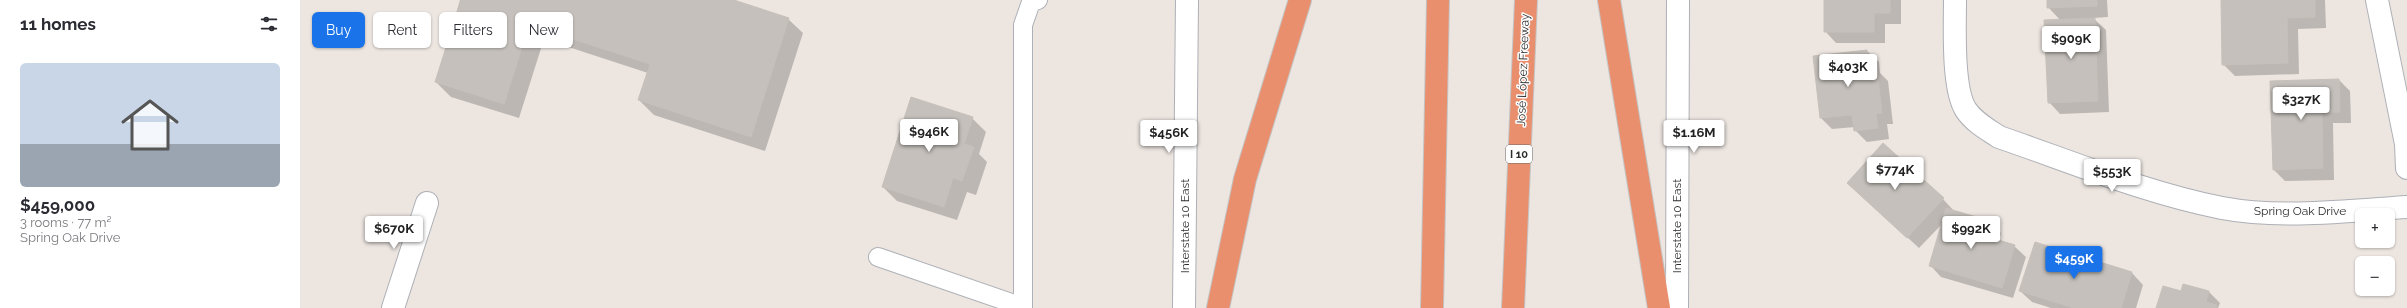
<!DOCTYPE html>
<html lang="en">
<head>
<meta charset="utf-8">
<style>
	body { margin:0; font-family:Raleway,sans-serif; background:#f2f2f3; color:#2b2b33; height:100vh; display:flex; flex-direction:column; font-size:15px; white-space:nowrap }
	* { box-sizing:border-box; margin:0 }
	p { font-size:13px; color:#7c7c81 }
	.icon { flex:none; width:22px; height:22px; fill:none; stroke:currentColor; stroke-width:2; stroke-linecap:round; stroke-linejoin:round }
	.map { position:relative; flex:1; overflow:hidden }
	.panel { display:flex; flex-direction:column; background:#fff; width:300px }
	.panel>* { flex:none }
	.top-card { position:absolute; left:12px; top:12px; width:380px; height:36px; display:flex; gap:8px }
	.controls { position:absolute; left:2055px; top:208px; display:grid; gap:8px }
	.controls a { display:grid; place-items:center; width:40px; height:40px; border-radius:6px; background:#fff; box-shadow:0 1px 3px #0004; font-size:20px }
	.price { position:absolute; translate:-50% -34px; padding:0 9px; border-radius:4px; background:#fff; color:#222; font-size:13px; line-height:26px; filter:drop-shadow(0 1px 2px #0008) }
	.price::after { content:''; position:absolute; left:50%; top:24px; width:12px; height:9px; margin-left:-6px; background:inherit; clip-path:polygon(0 0,100% 0,50% 100%) }
	.price.on { background:#1a73e8; color:#fff }
	ul { padding:0; list-style:none }
	li { display:grid; align-content:center; gap:8px; height:212px; padding:0 20px }
	li+li { border-top:1px solid #e1e1e2 }
	li span { display:grid; place-items:center; height:124px; border-radius:6px; color:#555 }
	li>.icon { margin-inline-start:auto }
	span .icon { width:72px; height:72px; fill:#fffc; stroke-width:1 }
	li b { font-size:17px }
	h2 { display:flex; justify-content:space-between; align-items:center; height:48px; padding:0 20px; font-size:17px }
	.tag { padding:0 14px; border-radius:6px; background:#fff; box-shadow:0 1px 3px #0004; font-size:14px; line-height:36px }
	.tag.on { background:#1a73e8; color:#fff }
	main { display:flex; flex:1; min-height:0 }
	.map>svg:first-child { display:block }
	.shadow { fill:#0003 }
	.building { fill:#c5c0bb; stroke:#c7c0ba }
	.lines { fill:none; stroke-linecap:round; stroke-linejoin:round }
	.lane-casing { stroke:#adb0b6; stroke-width:20 }
	.street-casing { stroke:#adb0b6; stroke-width:24 }
	.secondary-casing { stroke:#adb0b6; stroke-width:24 }
	.highway-casing { stroke:#c4c4c4; stroke-width:24 }
	.lane { stroke:#fff; stroke-width:18 }
	.street { stroke:#fff; stroke-width:22 }
	.secondary { stroke:#fff; stroke-width:22 }
	.highway { stroke:#ea8f6d; stroke-width:22 }
	.labels { text-anchor:middle; stroke-width:3; stroke-linejoin:round; paint-order:stroke }
	.shield { fill:#fff; stroke:#6b6b6b; stroke-width:1 }
	.shield-label { font-size:11px; font-weight:bold; fill:#2c2c2c }
	.street-label { font-size:12px; fill:#2c2c2c; stroke:#fff }
</style>
</head>
<body>
<main>
<section class="panel">
<h2>11 homes<svg class="icon" aria-label="filters" viewBox="0 0 24 24"><path d="M4 7h16M4 17h16"/><circle cx="9" cy="7" r="2"/><circle cx="15" cy="17" r="2"/></svg></h2>
<ul>
<li><span style="background:linear-gradient(#c9d6e8 65%,#9aa5b1 0)"><svg class="icon" aria-label="home" viewBox="0 0 24 24"><path d="M3 11l9-7 9 7M6 9v11h12V9"/></svg></span><div><b>$459,000</b><p>3 rooms · 77 m²</p><p>Spring Oak Drive</p></div></li>
</ul>
</section>
<div class="map">
<svg width="2107" height="308" viewBox="0 0 2107 308">
	<rect width="100%" height="100%" fill="#ece5e0"/>
	<!-- shadow -->
	<g class="shadow">
		<polygon points="160,0 431,0 488,19 503,33 465,151 354,115 339,100 348,73 244,39 219,118 151,97 136,82"/>
		<polygon points="1525,0 1601,0 1601,24 1585,24 1585,43 1536,43 1525,31"/>
		<polygon points="1748,0 1807,0 1808,17 1793,18 1806,30 1809,112 1760,114 1749,102 1761,21 1748,7"/>
		<polygon points="1922,0 2025,0 2026,28 1998,29 1999,74 1935,76 1923,64"/>
		<polygon points="1567,51 1579,62 1580,73 1588,81 1593,124 1587,124 1589,139 1567,142 1555,130 1555,127 1532,129 1521,118 1514,57"/>
		<polygon points="2039,80 2050,91 2051,123 2033,123 2034,180 1985,181 1974,170 1971,82"/>
		<polygon points="672,118 686,132 679,154 687,162 676,195 667,192 657,220 597,201 583,187"/>
		<polygon points="1560,194 1643,199 1654,211 1689,222 1701,233 1699,241 1714,246 1726,257 1713,298 1641,277 1630,265 1643,223 1619,248"/>
		<polygon points="1832,273 1843,285 1836,308 1751,308 1732,302 1720,291"/>
		<polygon points="1882,292 1909,292 1920,303 1918,308 1857,308"/>
	</g>
	<!-- building -->
	<g class="building">
		<polygon points="161,0 434,0 489,18 451,137 338,100 350,64 229,25 204,104 135,82"/>
		<polygon points="1524,0 1590,0 1590,13 1574,13 1574,32 1524,32"/>
		<polygon points="1747,0 1797,0 1797,6 1747,8"/>
		<polygon points="1921,0 2015,0 2015,17 1987,18 1988,63 1922,65"/>
		<polygon points="1795,18 1798,101 1748,103 1744,20"/>
		<polygon points="1567,50 1570,70 1577,69 1582,113 1576,113 1578,128 1554,131 1552,115 1520,118 1513,56"/>
		<polygon points="2039,79 2040,112 2022,112 2023,168 1973,170 1970,81"/>
		<polygon points="611,97 673,117 664,144 674,147 662,181 653,178 644,207 582,187"/>
		<polygon points="1583,143 1644,198 1607,238 1547,183"/>
		<polygon points="1646,208 1690,221 1685,236 1715,245 1702,288 1629,266"/>
		<polygon points="1735,242 1832,272 1821,308 1774,308 1719,291"/>
		<polygon points="1883,284 1909,291 1906,302 1917,305 1916,308 1856,308 1863,286 1881,291"/>
	</g>
	<g class="lines">
		<!-- lane casing -->
		<g class="lane-casing">
			<g id="lane">
				<polyline points="578,257 723,307"/>
				<polyline points="723,308 723,25 731,2 738,0"/>
			</g>
		</g>
		<!-- street casing -->
		<g class="street-casing">
			<g id="street">
				<path d="M1655,0C1655,25 1652,89 1666,110C1674,122 1687,129 1699,137C1772,162 1846,193 1922,208C1980,219 2048,211 2107,207"/>
				<polyline points="2077,0 2106,144 2107,168"/>
				<polyline points="93,308 127,203"/>
			</g>
		</g>
		<!-- secondary casing -->
		<g class="secondary-casing">
			<g id="secondary">
				<polyline points="884,308 887,0"/>
				<polyline points="1377,308 1378,0"/>
			</g>
		</g>
		<!-- highway casing -->
		<g class="highway-casing">
			<g id="highway">
				<polyline points="1309,0 1359,308"/>
				<polyline points="918,308 945,179 1000,0"/>
				<polyline points="1132,308 1138,0"/>
				<polyline points="1213,308 1226,0"/>
			</g>
		</g>
		<!-- lane -->
		<use href="#lane" class="lane"/>
		<!-- street -->
		<use href="#street" class="street"/>
		<!-- secondary -->
		<use href="#secondary" class="secondary"/>
		<!-- highway -->
		<use href="#highway" class="highway"/>
	</g>
	<g class="labels">
		<!-- shield labels -->
		<rect class="shield" x="1206" y="145" width="26" height="18" rx="3"/>
		<g class="shield-label">
			<text x="1219" y="158">I 10</text>
		</g>
		<!-- street labels -->
		<g class="street-label">
			<text transform="translate(1223 70) rotate(-88)" y="4">José López Freeway</text>
			<text x="2000" y="215">Spring Oak Drive</text>
			<text transform="translate(885 226) rotate(-90)" y="4">Interstate 10 East</text>
			<text transform="translate(1377 226) rotate(-90)" y="4">Interstate 10 East</text>
		</g>
	</g>
</svg>
<div class="controls">
<a>+</a>
<a>−</a>
</div>
<b class="price" style="left:1771px;top:60px">$909K</b>
<b class="price" style="left:1548px;top:88px">$403K</b>
<b class="price" style="left:2001px;top:121px">$327K</b>
<b class="price" style="left:629px;top:153px">$946K</b>
<b class="price" style="left:869px;top:154px">$456K</b>
<b class="price" style="left:1394px;top:154px">$1.16M</b>
<b class="price" style="left:1595px;top:191px">$774K</b>
<b class="price" style="left:1812px;top:193px">$553K</b>
<b class="price" style="left:94px;top:250px">$670K</b>
<b class="price" style="left:1671px;top:250px">$992K</b>
<b class="price on" style="left:1774px;top:280px">$459K</b>
<div class="top-card">
<a class="tag on">Buy</a>
<a class="tag">Rent</a>
<a class="tag">Filters</a>
<a class="tag">New</a>
</div>
</div>
</main>
</body>
</html>
